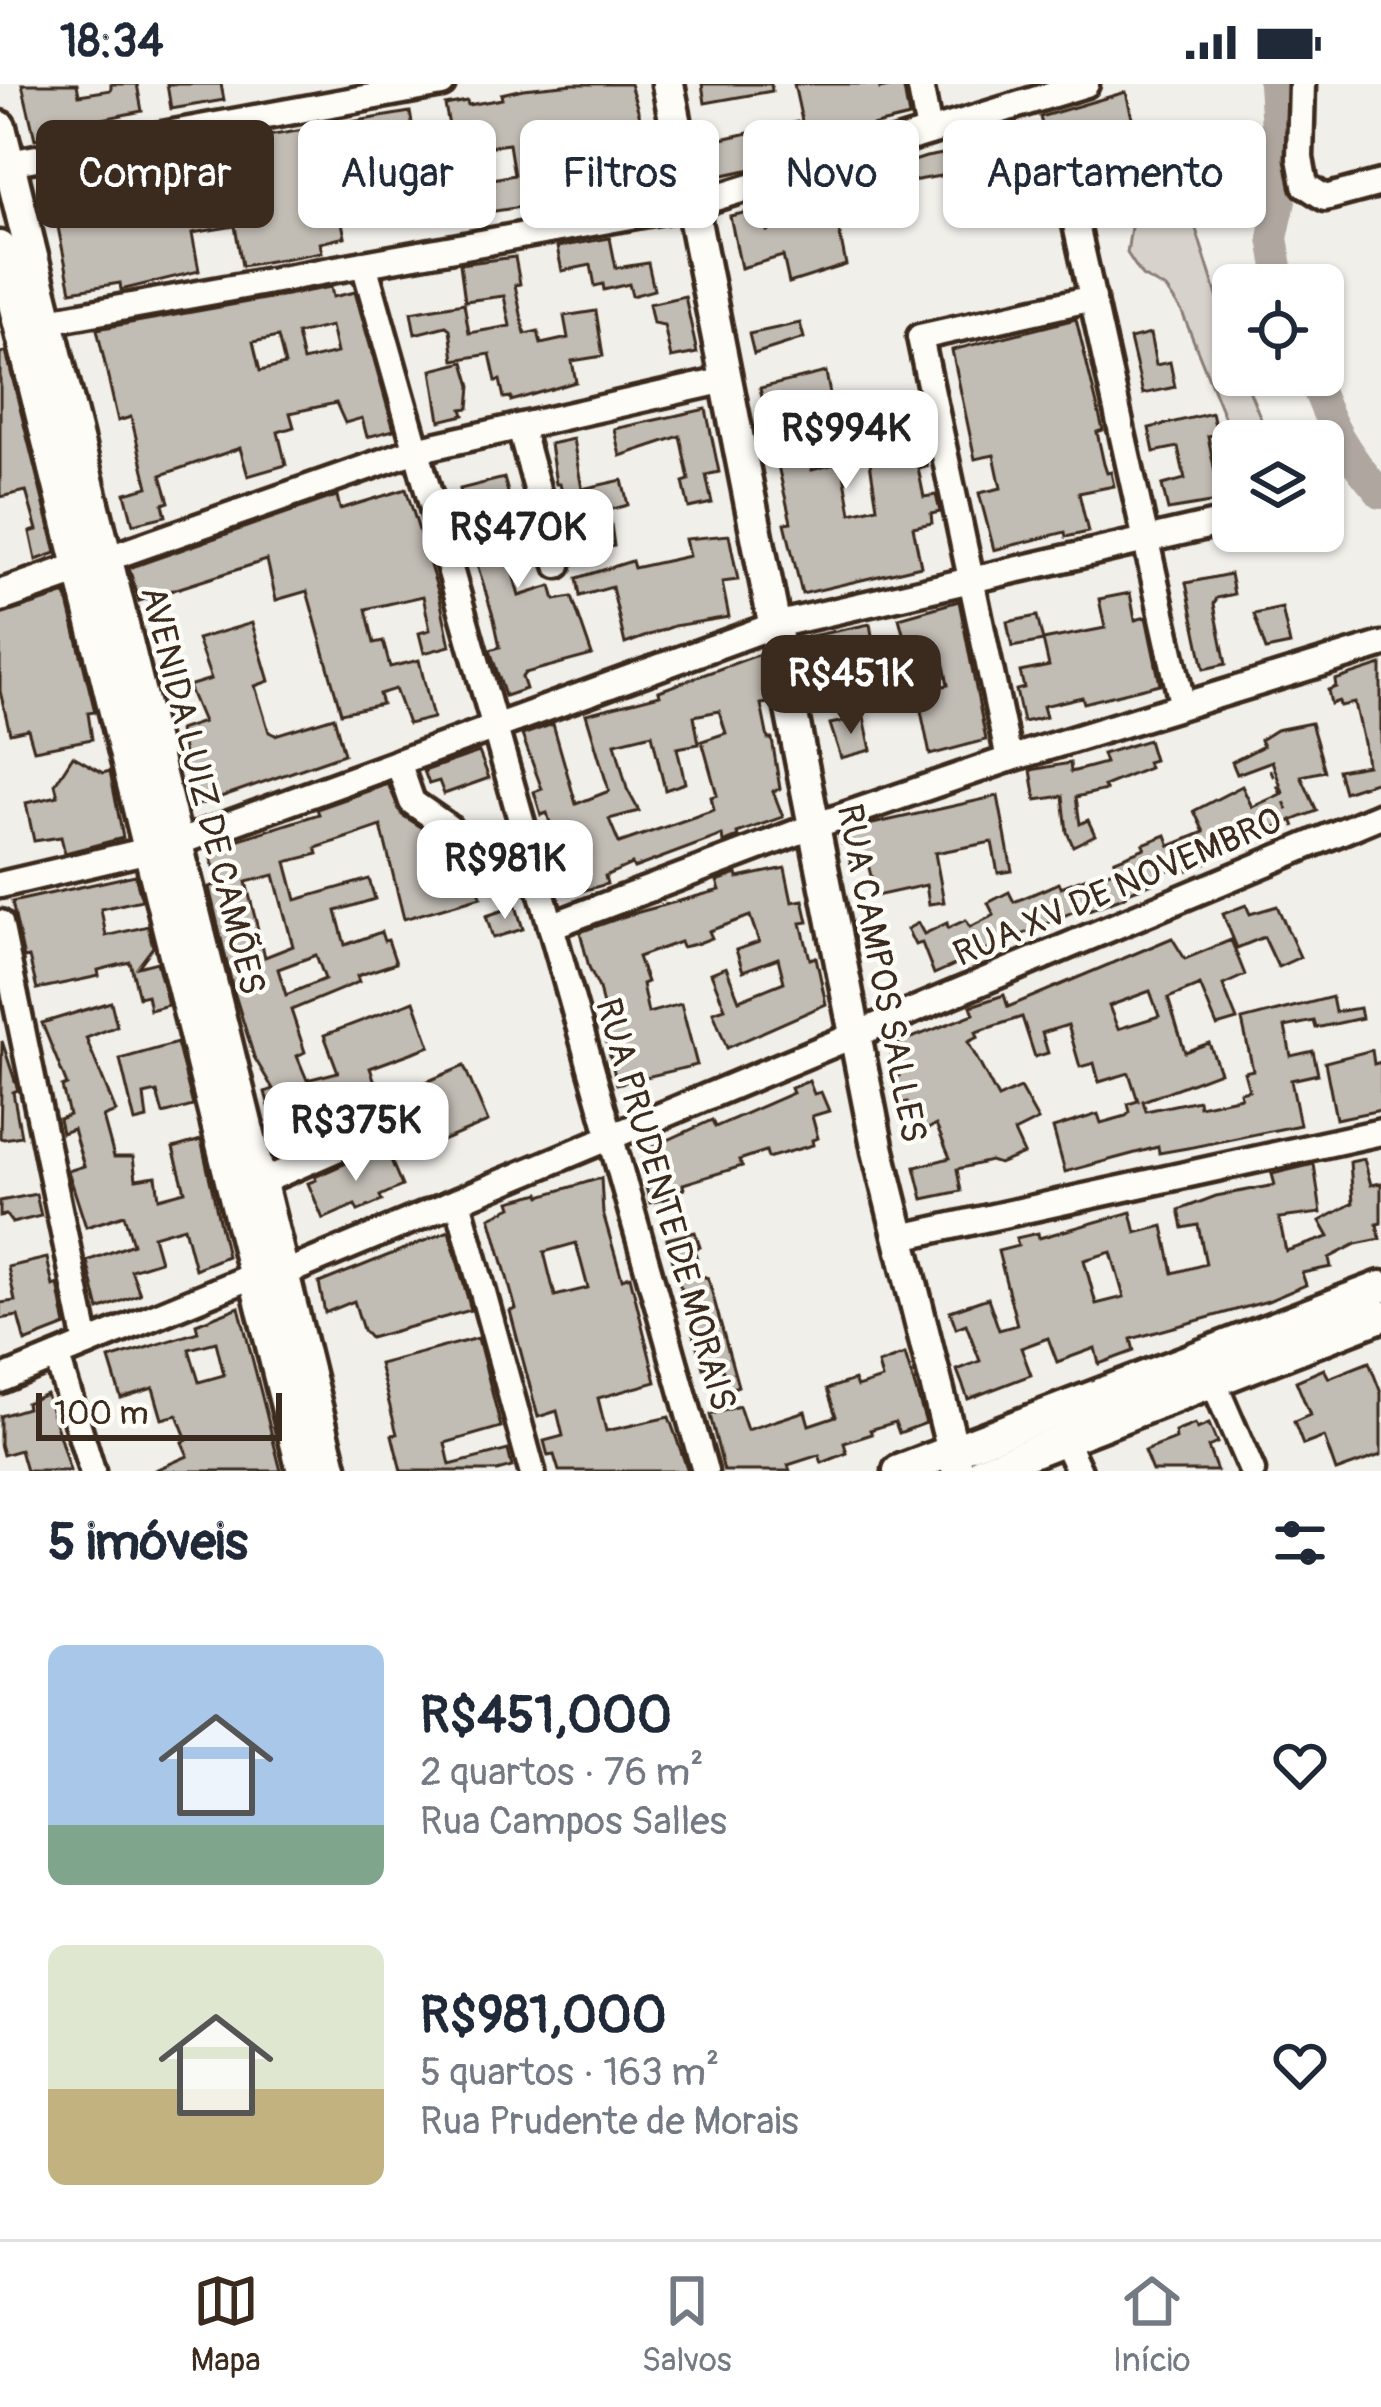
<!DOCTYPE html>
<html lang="pt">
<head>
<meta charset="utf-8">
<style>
	body { margin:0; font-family:Pangolin,sans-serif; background:#f6f6f7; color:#1f2937; height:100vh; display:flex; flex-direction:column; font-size:45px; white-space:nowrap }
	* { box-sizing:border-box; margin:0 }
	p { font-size:39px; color:#747a83 }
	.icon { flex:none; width:66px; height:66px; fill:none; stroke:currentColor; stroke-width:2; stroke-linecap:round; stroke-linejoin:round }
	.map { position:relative; height:1387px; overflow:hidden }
	.sheet { display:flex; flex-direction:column; background:#fff; flex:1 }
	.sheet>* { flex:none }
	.guide { position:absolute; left:36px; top:36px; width:1311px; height:108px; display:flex; gap:24px }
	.tools { position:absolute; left:1212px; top:180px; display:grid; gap:24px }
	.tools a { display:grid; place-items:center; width:132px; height:132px; border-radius:18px; background:#fff; box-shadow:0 3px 9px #0004; font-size:60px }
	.scale { position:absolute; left:36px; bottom:30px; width:246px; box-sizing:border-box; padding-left:12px; border:6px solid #3b2a1e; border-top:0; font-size:33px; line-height:42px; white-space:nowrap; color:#3b2a1e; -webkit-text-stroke:9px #fdfcf7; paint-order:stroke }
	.price { position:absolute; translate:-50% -102px; padding:0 27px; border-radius:24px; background:#fff; color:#222; font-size:39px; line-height:78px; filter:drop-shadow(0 3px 6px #0008) }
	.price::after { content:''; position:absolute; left:50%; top:72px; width:36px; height:27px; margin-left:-18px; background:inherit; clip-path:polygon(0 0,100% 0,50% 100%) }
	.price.current { background:#3b2a1e; color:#fff }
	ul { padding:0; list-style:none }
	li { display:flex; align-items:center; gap:36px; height:300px; padding:0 48px }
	li span { display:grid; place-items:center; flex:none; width:336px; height:240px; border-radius:18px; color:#555 }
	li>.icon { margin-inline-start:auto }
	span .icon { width:144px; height:144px; fill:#fffc; stroke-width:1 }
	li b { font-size:51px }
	h2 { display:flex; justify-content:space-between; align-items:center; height:144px; padding:0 48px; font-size:51px }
	.pill { padding:0 42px; border-radius:18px; background:#fff; box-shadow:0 3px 9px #0004; font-size:42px; line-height:108px }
	.pill.current { background:#3b2a1e; color:#fff }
	.status { display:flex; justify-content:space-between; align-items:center; height:84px; padding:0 60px; background:#fff; direction:ltr }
	.status svg { height:33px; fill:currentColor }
	.dock { display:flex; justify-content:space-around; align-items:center; height:168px; border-top:3px solid #e0e1e3; background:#fff; font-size:33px; color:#747a83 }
	.dock a { display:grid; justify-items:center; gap:6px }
	.dock .current { color:#3b2a1e }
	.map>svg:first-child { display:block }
	.green { fill:#d7d2cc; stroke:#897e75; stroke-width:3 }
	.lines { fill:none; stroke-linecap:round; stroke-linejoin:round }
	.river { stroke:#aea69f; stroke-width:30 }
	.building { fill:#c1bcb4; stroke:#3b2a1e; stroke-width:3; fill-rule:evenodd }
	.minor-casing { stroke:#3b2a1e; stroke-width:33 }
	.major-casing { stroke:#3b2a1e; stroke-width:39 }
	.path { stroke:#3b2a1e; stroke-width:3; stroke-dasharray:9 9; stroke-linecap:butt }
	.minor { stroke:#fdfcf7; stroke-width:24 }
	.major { stroke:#fdfcf7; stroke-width:30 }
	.labels { text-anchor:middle; stroke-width:9; stroke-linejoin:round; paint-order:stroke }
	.street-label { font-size:36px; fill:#3b2a1e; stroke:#fdfcf7 }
</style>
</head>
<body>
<div class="status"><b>18:34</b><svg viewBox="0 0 49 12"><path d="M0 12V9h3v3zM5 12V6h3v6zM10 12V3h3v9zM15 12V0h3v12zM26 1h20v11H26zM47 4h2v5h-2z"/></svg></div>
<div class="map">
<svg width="1381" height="1387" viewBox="0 0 1381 1387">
	<rect width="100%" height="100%" fill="#f1efea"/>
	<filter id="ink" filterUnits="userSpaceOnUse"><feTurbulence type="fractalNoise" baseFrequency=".00833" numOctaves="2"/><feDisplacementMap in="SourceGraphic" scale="24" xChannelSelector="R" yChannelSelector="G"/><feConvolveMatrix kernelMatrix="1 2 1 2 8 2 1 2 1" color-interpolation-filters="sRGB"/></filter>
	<g filter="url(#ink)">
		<!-- green -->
		<polygon class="green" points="1156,41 1173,51 1181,71 1196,145 1233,263 1233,291 1243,291 1270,357 1234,357 1182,228 1166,205 1142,192 1127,169 1131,143 1151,127 1155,98 1136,45"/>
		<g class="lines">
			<!-- river -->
			<g class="river">
				<polyline points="1273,0 1281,117 1273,154 1281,201"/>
				<path d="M1312,291C1330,342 1345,369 1381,410"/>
			</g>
		</g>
		<!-- building -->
		<g class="building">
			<polygon points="22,0 77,0 79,11 111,6 111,0 137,0 142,27 58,44 59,50 35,55"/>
			<polygon points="167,0 221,0 224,16 171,25"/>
			<polygon points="573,0 630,0 639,29 644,57 615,62 616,67 597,70 594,52 565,58 570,82 595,77 599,106 573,115 436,136 432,114 494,101 493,95 514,91 509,60 447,68 444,53 451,52 445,21 467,17 468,21 502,15 501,10 523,5"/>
			<polygon points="702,0 771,0 772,7 705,19"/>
			<polygon points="794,0 879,0 880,5 903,0 909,33 809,57 811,67 795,72 794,67 755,77 756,84 719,92 713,57 802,37"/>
			<polygon points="1126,8 1132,34 1067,47 1069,60 1031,70 1028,56 1045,52 1040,33"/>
			<polygon points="410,28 415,55 367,62 380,116 367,119 369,128 341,134 345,153 320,159 322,168 242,182 235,142 192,149 199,187 121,206 120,199 71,207 47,89"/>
			<polygon points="1014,49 1020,68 946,91 912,97 889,107 890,110 835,126 846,181 789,199 783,172 741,184 730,132 762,125 767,147 803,136 797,116 853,102 852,97 926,73 960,67"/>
			<polygon points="610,154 616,184 648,179 654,206 632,212 629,200 604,206 603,200 595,202 591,181 562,187 557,163"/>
			<polygon points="515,173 520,200 515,201 525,250 538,247 541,260 568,254 564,232 596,227 603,272 572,277 576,298 511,317 511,313 504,314 500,296 496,297 490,270 454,276 450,245 446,242 415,250 411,228 464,219 469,249 510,242 504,212 465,217 460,180"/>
			<path d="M331,203L333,213L355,208L394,346L367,353L362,334L345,339L336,319L290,329L294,343L278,348L286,381L248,392L240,364L161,391L169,418L163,420L166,432L133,440L125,409L148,403L131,333L118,337L97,245ZM331,242L337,269L303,277L297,250ZM278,253L285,281L260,287L253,258Z"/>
			<polygon points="685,212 697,269 671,274 664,241 653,239 649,220"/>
			<polygon points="1076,235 1103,346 1097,348 1104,380 1107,389 1111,388 1114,402 1079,409 1088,448 1066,453 1065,448 994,466 979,409 1001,404 994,371 975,375 952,266"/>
			<polygon points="800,239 804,254 754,270 749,250"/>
			<polygon points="1150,250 1156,281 1170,278 1175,303 1143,310 1130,255"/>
			<polygon points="6,268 56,469 36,476 30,448 37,446 26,407 0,413 0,269"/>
			<polygon points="464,278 471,302 469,324 462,325 464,331 440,337 432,286"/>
			<polygon points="826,288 834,333 802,342 812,386 842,378 851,429 877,423 865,346 880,342 878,335 910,328 927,382 918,384 924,413 936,411 940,428 931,430 932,439 913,443 921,482 802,510 785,439 791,438 760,304"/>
			<polygon points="706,325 719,388 706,391 712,419 689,424 683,398 689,396 680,352 620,372 614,345"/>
			<polygon points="1212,329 1217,350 1208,352 1216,393 1223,391 1228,416 1168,426 1162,401 1185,395 1178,363 1154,368 1149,344"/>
			<polygon points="573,355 582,405 622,396 628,421 609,426 614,462 577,470 560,400 556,400 550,360"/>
			<polygon points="504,394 515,434 527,431 540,478 512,485 519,512 551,502 555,516 572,513 592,571 525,589 522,593 526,605 505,612 490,566 500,563 494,535 475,474 469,475 463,447 470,445 460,405"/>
			<polygon points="406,405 439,510 450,562 424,569 419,549 430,546 423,512 366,525 374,559 383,557 390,583 419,576 433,634 408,640 395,605 379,610 382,620 341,629 307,507 276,516 267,476 139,517 129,484 327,415 337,412 340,425"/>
			<polygon points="729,451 738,496 722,498 729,533 674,542 625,560 612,503 580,512 577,494 632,477 634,484 689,472 685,455"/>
			<polygon points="1230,490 1234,510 1217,514 1214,520 1226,580 1204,585 1186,499"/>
			<polygon points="1130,509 1135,536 1146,533 1160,600 1084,619 1082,613 1043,622 1046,633 1023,638 1016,606 1024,604 1020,588 1049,582 1043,556 1105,544 1099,515"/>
			<polygon points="66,510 95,628 88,629 92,655 34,666 28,645 10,649 0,607 0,531"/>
			<polygon points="959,517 986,656 930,671 917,607 948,601 942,571 910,578 915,602 883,609 880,596 819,609 807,553 870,540 875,568 906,561 899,534"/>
			<polygon points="1282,524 1290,561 1266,566 1254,530"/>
			<polygon points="1037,532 1043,557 1012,563 1007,538"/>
			<polygon points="252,539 269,597 255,602 269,648 275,651 334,633 344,670 195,722 179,646 203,638 188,602 211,595 197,555"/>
			<path d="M760,570L769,619L761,620L768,655H772L780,705L773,707L783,733L737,749L738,753L723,759L722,751L634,784L632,780L605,792L607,800L571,810L547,729L541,731L534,708L542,705L522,651L553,640L576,720L609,707L586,630L660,611L659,607ZM719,627L726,649L702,657L717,711L711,713L714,726L619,759L609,735L639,727L627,705L615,659L652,650L665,706L685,699L677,664L699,660L694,632Z"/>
			<polygon points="1381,581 1381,696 1344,708 1338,686 1367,681 1364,659 1355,619 1340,622 1339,617 1331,620 1328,606 1336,603 1335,596"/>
			<polygon points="864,633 871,666 841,674 830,640"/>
			<polygon points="1311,639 1325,687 1301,692 1317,727 1237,758 1210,772 1212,776 1188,786 1185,779 1153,792 1155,798 1125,809 1126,812 1078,830 1077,826 934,890 922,859 915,861 907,845 918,839 924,850 947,839 948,844 966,836 970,843 994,831 988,819 1009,808 1014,818 1059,799 1061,803 1087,793 1088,796 1118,784 1115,776 1145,764 1143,760 1166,751 1170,762 1204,748 1194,727 1242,702 1252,723 1283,709 1272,677 1237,690 1232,678 1263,662 1260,656 1276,646"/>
			<polygon points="1148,656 1154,676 1147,678 1149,684 1104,702 1106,706 1076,713 1080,740 1088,736 1095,751 1073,762 1067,748 1063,712 1036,716 1031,686 1070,679 1071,688 1105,679 1102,670"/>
			<polygon points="479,668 489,694 444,710 439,697 429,700 424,687"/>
			<polygon points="73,672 103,689 110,687 123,754 65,769 61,753 34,757 26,719 58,712 55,700"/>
			<path d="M388,700L402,731L447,759L454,785L472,780L481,813L404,835L381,742L316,764L318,770L286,778L296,816L369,795L375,815L336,827L345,861L381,848L384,857L388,856L396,879L357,892L359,898L291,926L305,968L297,972L307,996L338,988L324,951L414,917L430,962L370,984L379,1009L351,1021L355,1030L298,1054L301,1062L283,1071L265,1008L273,1005L254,973L232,901L209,803L219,800L208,765L319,730L317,725ZM274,791L293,862L265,873L246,798ZM316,871L325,895L286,911L278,885Z"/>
			<polygon points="998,712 1012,787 998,789 992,758 935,769 944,818 929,820 926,801 876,812 867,776 851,780 846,759 842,760 839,751 868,741"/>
			<polygon points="785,784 792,818 803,816 808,838 801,839 810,875 816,873 826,920 727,964 713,928 725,924 711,889 726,883 739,916 784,898 778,874 743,887 736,866 759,858 750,832 709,847 712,854 696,860 682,863 680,858 638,873 647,898 642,900 648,929 681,920 697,981 617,1000 604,947 608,946 599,904 589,883 580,848 628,831 720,806 717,797 737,790 738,794"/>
			<polygon points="135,791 142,816 101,825 106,852 148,842 153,863 138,883 157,878 168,921 150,926 147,911 139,913 130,878 98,886 99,892 37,905 29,873 24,874 12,818"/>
			<polygon points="1246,821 1250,830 1277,822 1300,873 1278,883 1264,853 1237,864 1223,830"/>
			<polygon points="516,822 523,845 493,854 486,832"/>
			<path d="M1172,854L1185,875L1231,856L1245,891L1223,901L1237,936L1217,942L1200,901L1168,914L1185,968L1209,959L1220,988L1143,1017L1146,1027L1198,1016L1199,1022L1241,1013L1240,1008L1249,1006L1244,988L1253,986L1242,936L1332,913L1335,928L1360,924L1362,934L1316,944L1314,937L1285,943L1291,972L1313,967L1318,990L1291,996L1300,1041L1193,1063L1159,1069L1158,1063L1065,1088L1053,1044L1098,1030L1101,1039L1126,1032L1130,1028L1128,1020L1138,1017L1129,989L1099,998L1094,979L1080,983L1068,941L1042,949L1048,969L1035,973L1022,933L976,948L978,953L968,958L998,1014L1020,1004L1038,1036L1014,1048L1024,1070L999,1080L990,1077L957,1085L961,1107L923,1115L915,1083L950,1074L936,1041L921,1048L907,1018L901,1020L890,996L899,992L888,963L974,930L971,922L1004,911L1008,923ZM1150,907L1159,932L1118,945L1109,922Z"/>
			<polygon points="111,918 117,942 86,954 116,1028 103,1033 114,1073 133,1073 136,1095 156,1092 159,1114 185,1107 173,1064 201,1056 227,1172 195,1185 184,1143 153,1152 160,1177 131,1186 140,1210 99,1226 87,1177 133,1160 124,1131 86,1143 68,1087 84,1082 73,1045 62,1049 59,1035 69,1031 62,1003 67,1001 42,939"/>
			<polygon points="2,957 18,1006 13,1008 21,1052 4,1055 0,1054"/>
			<polygon points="177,959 193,1022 163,1030 157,1008 144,1011 147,1035 135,1038 120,975"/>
			<polygon points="1372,966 1374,980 1381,978 1381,1026 1336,1035 1325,978"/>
			<polygon points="464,982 488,1038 442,1057 427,1021 393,1035 385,1015"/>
			<polygon points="809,997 814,1010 821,1008 829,1027 812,1032 818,1054 812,1056 813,1061 768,1074 766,1067 739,1076 742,1082 683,1100 684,1105 668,1110 669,1114 650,1119 646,1103 658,1099 644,1067 712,1036 715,1043 793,1009 791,1004"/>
			<polygon points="385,1062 402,1102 380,1112 382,1117 358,1127 355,1121 323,1135 308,1099 316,1096 315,1093"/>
			<path d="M1364,1075L1371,1101L1381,1099V1139L1377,1140L1380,1155L1356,1160L1329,1174L1331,1183L1302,1189L1306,1201L1268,1217L1131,1255L1134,1267L1099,1280L1095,1264L1057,1278L1048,1254L1021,1264L1031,1291L968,1315L957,1286L980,1277L966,1240L956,1244L950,1227L988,1214L999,1246L1017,1241L998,1167L1018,1162L1016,1154L1038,1149L1039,1154L1131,1128L1136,1149L1163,1142L1173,1189L1206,1180L1198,1141L1183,1144L1179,1126L1216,1112L1275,1101L1272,1090L1314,1080L1321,1129L1279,1134L1286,1167L1329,1153L1320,1137L1353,1119L1350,1078ZM1111,1168L1124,1213L1096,1220L1084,1176Z"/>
			<path d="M601,1094L603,1129L622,1195L630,1192L656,1298L598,1314L606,1347L669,1333L688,1387H559L554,1371L548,1372L544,1357L563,1352L557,1327L538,1333L510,1227L516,1225L490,1133L512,1123L510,1117L540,1109L541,1112ZM576,1159L588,1204L555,1212L544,1168Z"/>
			<polygon points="36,1110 41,1132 12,1139 6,1131 0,1132 0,1117"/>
			<polygon points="449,1147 471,1226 370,1254 363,1246 354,1217 325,1229 319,1199"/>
			<polygon points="695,1148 700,1163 694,1165 702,1192 708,1194 738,1302 730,1305 720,1280 703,1284 667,1155"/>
			<polygon points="47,1174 53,1202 58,1200 66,1242 25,1258 18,1232 0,1235 0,1219 15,1217 8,1183"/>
			<path d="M239,1223L281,1387H153L188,1372L182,1358L187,1356L177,1331L162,1335L153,1304L121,1314L109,1275L198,1248L196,1240ZM216,1258L224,1291L199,1298L189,1265Z"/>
			<polygon points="478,1254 501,1343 445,1359 450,1381 508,1366 512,1383 497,1387 401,1387 392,1351 397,1350 379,1280"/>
			<polygon points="905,1270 926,1339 899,1349 895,1338 870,1346 872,1350 844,1359 847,1369 822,1379 819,1371 788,1381 790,1387 724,1387 710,1331 739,1322 747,1346 805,1327 809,1341 836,1332 827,1305 854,1296 857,1303 882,1295 878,1280"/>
			<polygon points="1369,1278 1381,1309 1381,1371 1336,1387 1324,1353 1303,1361 1294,1338 1310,1331 1296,1297 1324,1285 1329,1294"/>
			<polygon points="46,1310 57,1344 70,1387 26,1387 20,1366 3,1371 0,1360 0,1332 27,1324 26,1319"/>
			<polygon points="1195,1340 1197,1345 1209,1340 1217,1359 1208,1363 1217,1387 1152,1387 1144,1367 1176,1355 1175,1348"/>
		</g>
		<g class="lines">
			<!-- minor casing -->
			<g class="minor-casing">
				<g id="minor">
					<polyline points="920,0 929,48"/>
					<polyline points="1302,0 1300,74 1305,101 1325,114 1381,99"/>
					<polyline points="9,79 442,0"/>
					<polyline points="1065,91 1182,619"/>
					<polyline points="364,180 705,1387"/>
					<polyline points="48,237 692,121 1086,0"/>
					<polyline points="520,343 558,481"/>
					<polyline points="106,475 416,366 726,296"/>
					<polyline points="1009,675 920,253 1093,214"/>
					<polyline points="398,678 412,718 448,743"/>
					<polyline points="177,759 775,541 1233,436"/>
					<polyline points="0,801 149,766"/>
					<polyline points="0,839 87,1260"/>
					<polyline points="551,842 814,742 1009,675 1381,561"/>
					<polyline points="261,1098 378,1047"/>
					<polyline points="458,1117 532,1387"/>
					<polyline points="897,1154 1381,1048"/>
					<polyline points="283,1190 1381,731"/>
					<polyline points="57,1273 92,1387"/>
					<polyline points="0,1296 255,1191"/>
					<polyline points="1213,1297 1252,1387"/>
					<polyline points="1064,1355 1079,1387"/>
				</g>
			</g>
			<!-- major casing -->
			<g class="major-casing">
				<g id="major">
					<polyline points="668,0 878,1067 958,1387"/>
					<polyline points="0,43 332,1387"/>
					<polyline points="0,163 303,1387"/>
					<polyline points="0,512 95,479"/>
					<polyline points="899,1387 1381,1203"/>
					<polyline points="983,1387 1381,1232"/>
				</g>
			</g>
			<!-- path -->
			<polyline class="path" points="1270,685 1296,745"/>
			<!-- minor -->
			<use href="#minor" class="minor"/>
			<!-- major -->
			<use href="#major" class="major"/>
		</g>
	</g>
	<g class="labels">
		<!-- street labels -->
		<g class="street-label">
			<text transform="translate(204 706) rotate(76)" y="13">AVENIDA LUIZ DE CAMÕES</text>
			<text transform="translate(1117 802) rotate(-23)" y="13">RUA XV DE NOVEMBRO</text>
			<text transform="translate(883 889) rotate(79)" y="13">RUA CAMPOS SALLES</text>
			<text transform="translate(667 1120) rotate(74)" y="13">RUA PRUDENTE DE MORAIS</text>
		</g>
	</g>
</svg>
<div class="tools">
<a><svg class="icon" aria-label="locate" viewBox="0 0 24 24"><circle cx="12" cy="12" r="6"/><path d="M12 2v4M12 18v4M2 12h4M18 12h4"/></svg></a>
<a><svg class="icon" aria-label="layers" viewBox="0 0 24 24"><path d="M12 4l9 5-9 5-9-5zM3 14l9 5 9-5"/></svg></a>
</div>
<div class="scale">100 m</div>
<b class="price" style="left:846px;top:408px">R$994K</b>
<b class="price" style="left:518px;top:507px">R$470K</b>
<b class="price current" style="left:851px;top:653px">R$451K</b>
<b class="price" style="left:505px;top:838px">R$981K</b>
<b class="price" style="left:356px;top:1100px">R$375K</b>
<div class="guide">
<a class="pill current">Comprar</a>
<a class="pill">Alugar</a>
<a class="pill">Filtros</a>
<a class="pill">Novo</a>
<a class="pill">Apartamento</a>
</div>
</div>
<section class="sheet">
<h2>5 imóveis<svg class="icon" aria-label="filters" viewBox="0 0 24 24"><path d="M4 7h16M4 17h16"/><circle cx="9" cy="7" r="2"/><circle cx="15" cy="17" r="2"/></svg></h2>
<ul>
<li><span style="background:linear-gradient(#a9c7e8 75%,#7fa58c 0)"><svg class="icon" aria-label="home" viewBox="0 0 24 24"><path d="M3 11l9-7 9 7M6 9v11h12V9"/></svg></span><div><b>R$451,000</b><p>2 quartos · 76 m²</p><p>Rua Campos Salles</p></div><svg class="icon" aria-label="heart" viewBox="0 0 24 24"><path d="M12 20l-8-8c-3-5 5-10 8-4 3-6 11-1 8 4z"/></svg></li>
<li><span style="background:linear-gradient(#dfe7d0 60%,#c2b280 0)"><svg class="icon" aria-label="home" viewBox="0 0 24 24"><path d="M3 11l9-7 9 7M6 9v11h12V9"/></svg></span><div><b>R$981,000</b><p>5 quartos · 163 m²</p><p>Rua Prudente de Morais</p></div><svg class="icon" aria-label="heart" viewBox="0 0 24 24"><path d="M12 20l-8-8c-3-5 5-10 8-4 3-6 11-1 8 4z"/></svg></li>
</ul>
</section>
<nav class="dock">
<a class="current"><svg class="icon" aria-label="map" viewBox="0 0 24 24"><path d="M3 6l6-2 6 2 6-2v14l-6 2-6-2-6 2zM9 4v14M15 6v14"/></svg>Mapa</a>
<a><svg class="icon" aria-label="saved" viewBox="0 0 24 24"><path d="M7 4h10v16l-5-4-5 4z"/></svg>Salvos</a>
<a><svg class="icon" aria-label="home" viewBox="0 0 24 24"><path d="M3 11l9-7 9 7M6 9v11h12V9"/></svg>Início</a>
</nav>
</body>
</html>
